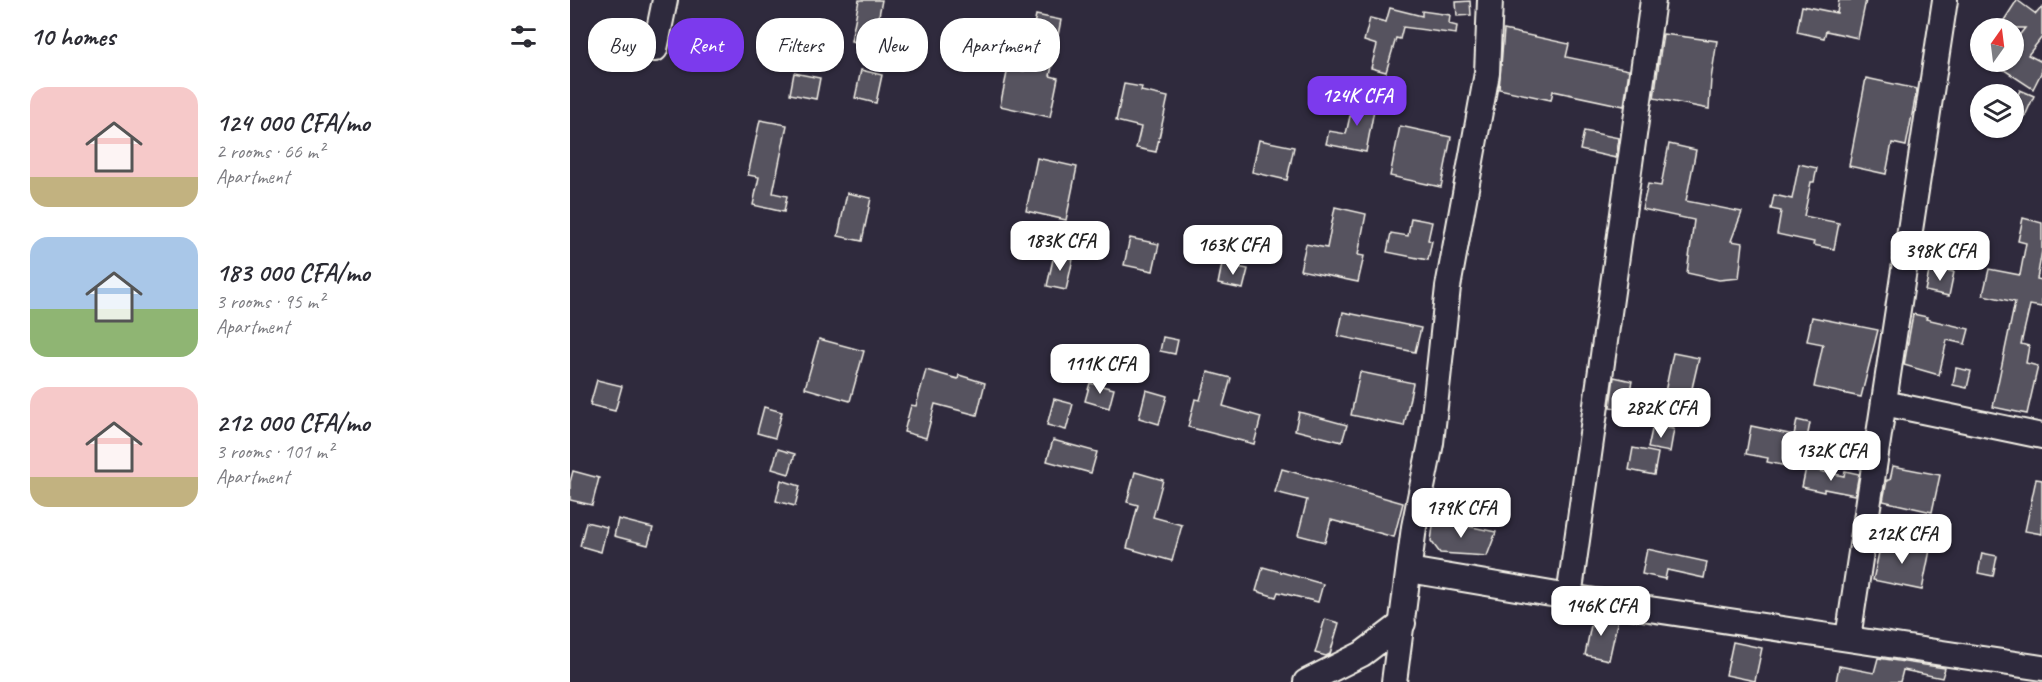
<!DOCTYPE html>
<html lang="en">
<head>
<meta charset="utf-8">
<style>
	body { margin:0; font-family:Caveat,sans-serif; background:#f7f7f7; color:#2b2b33; height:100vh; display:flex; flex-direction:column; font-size:22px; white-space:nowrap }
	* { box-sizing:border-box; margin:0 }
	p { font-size:20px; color:#7c7c81 }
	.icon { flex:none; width:33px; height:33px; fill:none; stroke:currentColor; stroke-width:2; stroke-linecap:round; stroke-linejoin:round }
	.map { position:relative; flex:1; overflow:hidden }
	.details { display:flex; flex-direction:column; background:#fff; width:570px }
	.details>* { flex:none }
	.hud { position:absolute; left:18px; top:18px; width:570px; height:54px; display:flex; gap:12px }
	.needle { width:39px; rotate:14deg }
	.tools { position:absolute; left:1400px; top:18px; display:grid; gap:12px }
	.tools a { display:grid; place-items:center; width:54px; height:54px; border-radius:50%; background:#fff; box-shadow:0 2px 4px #0004; font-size:30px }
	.price { position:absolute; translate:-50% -51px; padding:0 14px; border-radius:12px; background:#fff; color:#222; font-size:20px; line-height:39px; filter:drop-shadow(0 2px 3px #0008) }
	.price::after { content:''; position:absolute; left:50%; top:36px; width:18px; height:14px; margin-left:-9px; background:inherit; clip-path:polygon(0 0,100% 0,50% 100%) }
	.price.active { background:#7c3aed; color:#fff }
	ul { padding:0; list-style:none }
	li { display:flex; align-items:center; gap:18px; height:150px; padding:0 30px }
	li span { display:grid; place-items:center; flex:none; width:168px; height:120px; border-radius:18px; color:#555 }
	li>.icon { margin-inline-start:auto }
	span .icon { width:72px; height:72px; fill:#fffc; stroke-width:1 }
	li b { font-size:26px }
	h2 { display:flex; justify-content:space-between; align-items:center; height:72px; padding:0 30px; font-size:26px }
	.chip { padding:0 21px; border-radius:24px; background:#fff; box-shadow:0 2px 4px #0004; font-size:21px; line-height:54px }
	.chip.active { background:#7c3aed; color:#fff }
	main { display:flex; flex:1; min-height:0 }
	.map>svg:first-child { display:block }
	.building { fill:#56525f; stroke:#f4f1e8; stroke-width:1.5 }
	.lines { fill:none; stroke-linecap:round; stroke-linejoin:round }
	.minor-casing { stroke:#f4f1e8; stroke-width:28 }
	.minor { stroke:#2f2a3d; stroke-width:24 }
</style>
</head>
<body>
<main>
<section class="details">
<h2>10 homes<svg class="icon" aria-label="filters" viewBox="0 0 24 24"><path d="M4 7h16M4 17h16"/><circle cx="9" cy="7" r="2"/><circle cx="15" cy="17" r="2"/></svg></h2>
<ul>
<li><span style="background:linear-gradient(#f6c9c9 75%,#c2b280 0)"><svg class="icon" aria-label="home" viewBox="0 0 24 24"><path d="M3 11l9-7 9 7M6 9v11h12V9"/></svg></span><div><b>124 000 CFA/mo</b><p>2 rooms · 66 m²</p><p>Apartment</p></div></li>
<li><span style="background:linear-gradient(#a9c7e8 60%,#8fb573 0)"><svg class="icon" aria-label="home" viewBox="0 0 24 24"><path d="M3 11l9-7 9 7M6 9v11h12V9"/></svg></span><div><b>183 000 CFA/mo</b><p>3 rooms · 95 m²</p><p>Apartment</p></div></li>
<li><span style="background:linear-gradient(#f6c9c9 75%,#c2b280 0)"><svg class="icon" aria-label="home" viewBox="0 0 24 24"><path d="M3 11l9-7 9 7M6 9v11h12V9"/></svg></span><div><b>212 000 CFA/mo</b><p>3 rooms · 101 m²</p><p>Apartment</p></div></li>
</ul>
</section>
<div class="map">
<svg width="1472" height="682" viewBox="0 0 1472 682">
	<rect width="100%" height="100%" fill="#2f2a3d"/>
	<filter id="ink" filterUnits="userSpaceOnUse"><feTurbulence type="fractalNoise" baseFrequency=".0167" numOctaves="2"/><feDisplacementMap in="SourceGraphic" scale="12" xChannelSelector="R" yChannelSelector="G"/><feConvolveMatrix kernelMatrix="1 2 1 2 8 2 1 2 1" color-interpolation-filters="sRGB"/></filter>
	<g filter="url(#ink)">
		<!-- building -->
		<g class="building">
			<polygon points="289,0 312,0 303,46 281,41"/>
			<polygon points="1269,0 1296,0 1288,38 1256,31 1254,38 1227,32 1232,6 1267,13"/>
			<polygon points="1447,0 1466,14 1472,7 1472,37 1458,55 1472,62 1472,71 1463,89 1422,62 1443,62 1443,43 1455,28 1429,28"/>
			<polygon points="900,1 901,15 887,16 886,2"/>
			<polygon points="820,8 852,16 852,11 880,15 879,24 887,26 886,34 833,27 830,39 826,38 816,72 801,68 807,45 794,41 800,18 816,22"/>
			<polygon points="466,15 491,20 480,76 488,78 480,117 430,106 438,68 454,71"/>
			<polygon points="934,30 999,44 996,57 1059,70 1054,106 983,91 981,100 929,89"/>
			<polygon points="1093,34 1147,41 1141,79 1139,109 1084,98"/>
			<polygon points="291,70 312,75 306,103 285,98"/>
			<polygon points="224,73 250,78 246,99 220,94"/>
			<polygon points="1296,78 1347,89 1336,146 1322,143 1316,174 1279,166"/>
			<polygon points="554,84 572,87 571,91 598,97 586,152 566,148 571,127 546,121"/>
			<polygon points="1450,90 1464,96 1455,116 1443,110 1443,106"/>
			<polygon points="794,91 807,94 796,152 756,144 759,131 776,134 780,116 789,118"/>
			<polygon points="190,120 217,125 203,193 217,196 214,212 183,205 189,177 178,175"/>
			<polygon points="830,126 881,137 871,187 820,176"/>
			<polygon points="1014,131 1049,138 1046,158 1010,150"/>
			<polygon points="689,140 724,147 717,180 682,172"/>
			<polygon points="1099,144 1126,150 1116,201 1172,212 1161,241 1173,243 1169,278 1149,280 1117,273 1124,220 1072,209 1078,184 1091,186"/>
			<polygon points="467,158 507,167 496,220 456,211"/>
			<polygon points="1229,164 1247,168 1244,182 1241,182 1234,216 1269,223 1264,249 1243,245 1244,242 1207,234 1211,211 1201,209 1204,195 1222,199"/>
			<polygon points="277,193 301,198 292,241 268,236"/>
			<polygon points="765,207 796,214 788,255 794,256 788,282 730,270 736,244 757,248"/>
			<polygon points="841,218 862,222 858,240 862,241 858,260 817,252 821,233 838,236"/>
			<polygon points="1453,218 1472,223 1472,251 1467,279 1472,280 1472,307 1460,305 1451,344 1459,346 1456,363 1468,366 1457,414 1423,407 1445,302 1413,295 1419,269 1450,275 1456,243 1448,241"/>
			<polygon points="560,238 589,244 583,271 554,265"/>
			<polygon points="484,255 503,259 496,290 477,286"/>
			<polygon points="652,264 678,269 673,289 648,284"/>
			<polygon points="1360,267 1384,272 1379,296 1355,291"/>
			<polygon points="773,312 851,328 845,352 768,336"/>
			<polygon points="1343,314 1357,317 1356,319 1399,329 1395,344 1377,340 1369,375 1334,365"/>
			<polygon points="1242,317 1308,330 1291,397 1244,387 1253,344 1237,341"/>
			<polygon points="593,337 608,340 605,354 590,351"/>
			<polygon points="249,339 294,351 280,401 235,388"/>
			<polygon points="1103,353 1129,358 1120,397 1095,392"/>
			<polygon points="1386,368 1401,371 1397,388 1383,385"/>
			<polygon points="356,370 388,379 389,375 415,383 407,415 365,404 356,438 334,432 341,405 346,406"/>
			<polygon points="638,372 661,378 653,406 691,417 684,444 618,427 625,399 630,400"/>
			<polygon points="790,372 843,383 834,426 781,415"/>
			<polygon points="1044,377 1062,381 1056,410 1040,407"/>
			<polygon points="27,380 52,386 45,411 20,405"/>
			<polygon points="520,383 544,389 539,408 515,401"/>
			<polygon points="576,390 597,396 589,424 569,418"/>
			<polygon points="484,399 503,404 496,430 477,425"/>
			<polygon points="194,407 212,412 205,438 187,433"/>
			<polygon points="729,412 777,425 772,442 725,430"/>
			<polygon points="1227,420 1240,423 1231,469 1197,462 1198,458 1176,454 1181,426 1224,435"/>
			<polygon points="1083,425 1104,429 1100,452 1078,448"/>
			<polygon points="483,440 527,452 521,473 477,461"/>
			<polygon points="1063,448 1088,453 1084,475 1059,470"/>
			<polygon points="208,449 225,454 219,474 202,469"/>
			<polygon points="1323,466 1370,475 1362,512 1313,501 1317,480 1320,480"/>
			<polygon points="1236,468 1274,476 1275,471 1289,474 1285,495 1254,489 1254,492 1232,487"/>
			<polygon points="712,469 833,503 824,537 761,520 755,542 728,535 737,500 705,492"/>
			<polygon points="3,471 29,478 22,505 0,500 0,482"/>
			<polygon points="565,472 593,480 583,517 612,525 602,561 557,548 568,505 557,502"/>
			<polygon points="1466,479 1472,480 1472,534 1455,531"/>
			<polygon points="211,480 230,486 225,506 206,501"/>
			<polygon points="48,519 83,528 78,545 44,536"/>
			<polygon points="864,519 926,532 917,556 870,553 861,541"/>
			<polygon points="16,522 37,527 31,552 10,546"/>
			<polygon points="1312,539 1360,550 1352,590 1303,580"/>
			<polygon points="1077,549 1137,562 1134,578 1097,570 1095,579 1072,574"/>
			<polygon points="1412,553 1427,556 1423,576 1408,573"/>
			<polygon points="693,567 753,584 748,602 708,592 706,597 686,591"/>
			<polygon points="1023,615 1048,619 1039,660 1015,655"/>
			<polygon points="755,619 769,623 760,654 756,656 745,653"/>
			<polygon points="1163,642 1192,648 1185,681 1156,675"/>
			<polygon points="1308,658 1375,668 1372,678 1333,670 1330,682 1266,682 1269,666 1304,673"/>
		</g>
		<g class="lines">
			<!-- minor casing -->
			<g class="minor-casing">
				<g id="minor">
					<polyline points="85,49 95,0"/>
					<polyline points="1314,403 1472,436"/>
					<polyline points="839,570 999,597 1472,668"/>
					<polyline points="999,597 1083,0"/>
					<polyline points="1278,638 1375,0"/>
					<polyline points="736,682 792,654 833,623"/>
					<polyline points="824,682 844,527 861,443 878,287 917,73 920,0"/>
				</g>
			</g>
			<!-- minor -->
			<use href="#minor" class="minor"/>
		</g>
	</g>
</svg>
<div class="tools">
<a><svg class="needle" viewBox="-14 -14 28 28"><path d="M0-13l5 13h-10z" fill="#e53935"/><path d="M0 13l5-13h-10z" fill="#7c7c81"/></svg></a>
<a><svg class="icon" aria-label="layers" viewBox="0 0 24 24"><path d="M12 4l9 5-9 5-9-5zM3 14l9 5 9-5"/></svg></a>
</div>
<b class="price active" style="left:787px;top:127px">124K CFA</b>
<b class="price" style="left:490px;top:272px">183K CFA</b>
<b class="price" style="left:663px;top:276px">163K CFA</b>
<b class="price" style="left:1370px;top:282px">398K CFA</b>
<b class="price" style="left:530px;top:395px">111K CFA</b>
<b class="price" style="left:1091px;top:439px">282K CFA</b>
<b class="price" style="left:1261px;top:482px">132K CFA</b>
<b class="price" style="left:891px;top:539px">179K CFA</b>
<b class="price" style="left:1332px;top:565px">212K CFA</b>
<b class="price" style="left:1031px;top:637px">146K CFA</b>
<div class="hud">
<a class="chip">Buy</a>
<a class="chip active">Rent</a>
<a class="chip">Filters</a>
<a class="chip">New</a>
<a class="chip">Apartment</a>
</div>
</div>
</main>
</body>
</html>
